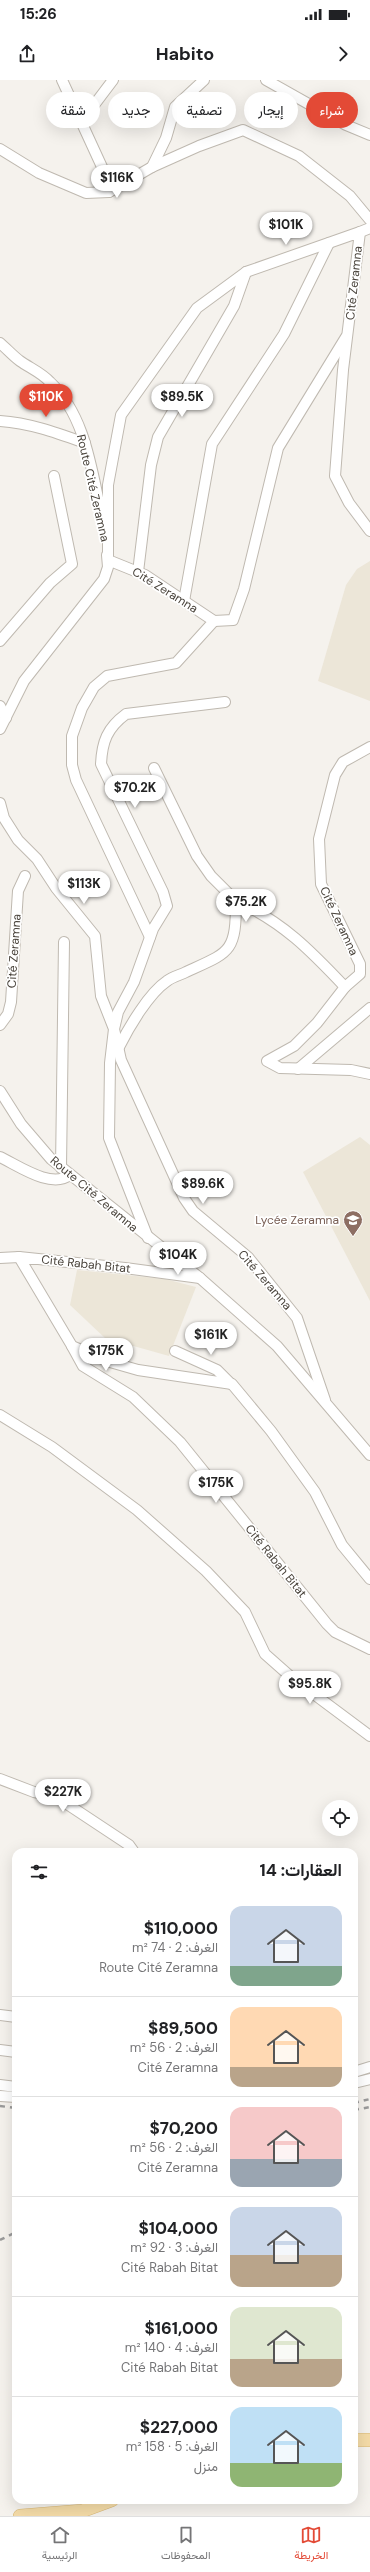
<!DOCTYPE html>
<html lang="ar">
<head>
<meta charset="utf-8">
<style>
	body { margin:0; font-family:"DM Sans",Vazirmatn,sans-serif; background:#f2f2f2; color:#202124; direction:rtl; height:100vh; display:flex; flex-direction:column; font-size:15px; white-space:nowrap }
	* { box-sizing:border-box; margin:0 }
	p { font-size:13px; color:#757577 }
	.icon { flex:none; width:22px; height:22px; fill:none; stroke:currentColor; stroke-width:2; stroke-linecap:round; stroke-linejoin:round }
	.map { position:relative; flex:1; overflow:hidden; direction:ltr }
	.panel { position:absolute; left:12px; top:1768px; width:346px; height:656px; display:flex; flex-direction:column; background:#fff; border-radius:12px; box-shadow:0 4px 16px #0002; direction:rtl }
	.panel>* { flex:none }
	.hud { position:absolute; left:12px; top:12px; width:346px; height:36px; direction:rtl; display:flex; gap:8px }
	.buttons { position:absolute; left:322px; top:1720px; display:grid; gap:8px }
	.buttons a { display:grid; place-items:center; width:36px; height:36px; border-radius:50%; background:#fff; box-shadow:0 4px 16px #0002; font-size:20px }
	.price { position:absolute; translate:-50% -34px; padding:0 9px; border-radius:14px; background:#fff; color:#222; font-size:13px; line-height:26px; filter:drop-shadow(0 1px 2px #0008) }
	.price::after { content:''; position:absolute; left:50%; top:24px; width:12px; height:9px; margin-left:-6px; background:inherit; clip-path:polygon(0 0,100% 0,50% 100%) }
	.price.current { background:#e34a36; color:#fff }
	ul { padding:0; list-style:none }
	li { display:flex; align-items:center; gap:12px; height:100px; padding:0 16px }
	li+li { border-top:1px solid #e0e0e0 }
	li span { display:grid; place-items:center; flex:none; width:112px; height:80px; border-radius:12px; color:#555 }
	li>.icon { margin-inline-start:auto }
	span .icon { width:48px; height:48px; fill:#fffc; stroke-width:1 }
	li b { font-size:17px }
	h2 { display:flex; justify-content:space-between; align-items:center; height:48px; padding:0 16px; font-size:17px }
	.tag { padding:0 14px; border-radius:18px; background:#fff; box-shadow:0 4px 16px #0002; font-size:14px; line-height:36px }
	.tag.current { background:#e34a36; color:#fff }
	.status { display:flex; justify-content:space-between; align-items:center; height:28px; padding:0 20px; background:#fff; direction:ltr }
	.status svg { height:11px; fill:currentColor }
	header { display:flex; justify-content:space-between; align-items:center; height:52px; padding:0 16px; background:#fff; font-size:18px; font-weight:700 }
	.tabs { display:flex; justify-content:space-around; align-items:center; height:56px; border-top:1px solid #e0e0e0; background:#fff; font-size:11px; color:#757577 }
	.tabs a { display:grid; justify-items:center; gap:2px }
	.tabs .current { color:#e34a36 }
	.map>svg:first-child { display:block }
	.education { fill:#ece6d8 }
	.lines { fill:none; stroke-linecap:round; stroke-linejoin:round }
	.minor-casing { stroke:#bfb9b0; stroke-width:12 }
	.major-casing { stroke:#d8b878; stroke-width:14 }
	.minor { stroke:#fff; stroke-width:10 }
	.major { stroke:#f4dba7; stroke-width:13 }
	.rail { stroke:#9a9a9a; stroke-width:2.5; stroke-dasharray:5 5; stroke-linecap:butt }
	.labels { text-anchor:middle; stroke-width:3.5; stroke-linejoin:round; paint-order:stroke }
	.street-label { font-size:12px; fill:#49433b; stroke:#fff }
	.education-label { font-size:12px; fill:#785e54; stroke:#fff; text-anchor:end }
</style>
</head>
<body>
<div class="status"><b>15:26</b><svg viewBox="0 0 49 12"><path d="M0 12V9h3v3zM5 12V6h3v6zM10 12V3h3v9zM15 12V0h3v12zM26 1h20v11H26zM47 4h2v5h-2z"/></svg></div>
<header><svg class="icon" aria-label="forward" viewBox="0 0 24 24"><path d="M9 5l7 7-7 7"/></svg>Habito<svg class="icon" aria-label="share" viewBox="0 0 24 24"><path d="M12 15V3M7 8l5-5 5 5M5 13v7h14v-7"/></svg></header>
<div class="map">
<svg width="370" height="2436" viewBox="0 0 370 2436">
	<rect width="100%" height="100%" fill="#f5f2ed"/>
	<!-- education -->
	<g class="education">
		<polygon points="370,481 370,621 318,601 346,505 357,489"/>
		<polygon points="360,1057 370,1065 370,1221 303,1092"/>
		<polygon points="77,1190 165,1199 196,1207 169,1276 105,1258 70,1225"/>
	</g>
	<g class="lines">
		<!-- minor casing -->
		<g class="minor-casing">
			<g id="minor">
				<polyline points="266,0 346,45 370,55"/>
				<polyline points="82,41 113,0"/>
				<polyline points="0,69 39,93 86,113 109,112 102,87 62,0"/>
				<polyline points="152,87 199,66 243,50 299,76 350,116 370,140"/>
				<polyline points="109,112 152,87 166,58 175,27 204,0"/>
				<polyline points="360,152 370,148"/>
				<path d="M0,263C7,269 13,276 20,281C30,288 42,293 50,302C88,338 92,397 104,445"/>
				<path d="M0,341C30,343 57,353 85,363"/>
				<polyline points="138,492 151,385 158,357 234,226 246,192"/>
				<polyline points="184,521 212,364 284,254 329,163"/>
				<polyline points="214,541 233,540 244,509 278,368 346,257"/>
				<polyline points="0,561 50,503 72,484 54,396"/>
				<path d="M225,622L126,634C107,648 102,662 101,684L163,812L167,826L153,849L134,902L118,932L114,949L121,980L184,1118L193,1131L248,1177L297,1238L325,1320"/>
				<polyline points="0,626 6,638"/>
				<polyline points="0,649 24,601 104,499 108,487 107,475"/>
				<polyline points="0,723 4,738 18,760 37,779 56,808 95,856 101,916 114,949 110,983 109,1058 148,1158"/>
				<path d="M236,821C282,841 311,871 345,907L317,943L294,966L267,981L280,988L351,990L370,994"/>
				<polyline points="150,857 76,700 72,685 72,656 82,628 94,607 107,596 176,583 214,541 145,495 108,480 108,405 121,335 197,228 246,192 360,152 343,290 335,396 349,423 370,451"/>
				<polyline points="345,907 360,894 360,884 321,804 319,759 335,695 343,682 370,667"/>
				<polyline points="0,945 8,934 11,922 18,811 25,796"/>
				<path d="M119,967C129,947 149,913 167,901C172,897 180,895 186,892C230,872 236,873 236,821L211,796L197,776L154,688"/>
				<polyline points="298,989 370,928"/>
				<polyline points="0,1011 21,1044 51,1079 200,1198 277,1266 370,1375"/>
				<path d="M0,1077C19,1086 51,1109 70,1095"/>
				<polyline points="61,1088 64,862"/>
				<polyline points="0,1178 19,1177"/>
				<polyline points="200,1198 125,1188 19,1177 72,1266 110,1282 138,1290 232,1304 271,1351 315,1412 342,1465 370,1499"/>
				<polyline points="72,1266 83,1286 133,1317 180,1362 327,1544 335,1552 370,1569"/>
				<polyline points="175,1271 217,1290 231,1304"/>
				<polyline points="0,1335 52,1367 137,1430 206,1491 245,1532 265,1574 291,1597 370,1656"/>
				<polyline points="0,1699 34,1712 55,1716 129,1765 134,1772"/>
				<polyline points="0,1935 16,1937"/>
				<polyline points="0,1970 16,1972"/>
				<polyline points="354,1992 370,1987"/>
				<polyline points="354,2003 370,1999"/>
				<polyline points="0,2005 16,2007"/>
				<polyline points="0,2016 16,2017"/>
			</g>
		</g>
		<!-- major casing -->
		<g class="major-casing">
			<g id="major">
				<polyline points="354,2360 370,2360"/>
				<polyline points="20,2436 82,2431 112,2420"/>
			</g>
		</g>
		<!-- minor -->
		<use href="#minor" class="minor"/>
		<!-- major -->
		<use href="#major" class="major"/>
		<!-- rail -->
		<g class="rail">
			<polyline points="354,2023 370,2019"/>
			<polyline points="0,2026 16,2028"/>
			<polyline points="354,2030 370,2027"/>
			<polyline points="0,2160 16,2152"/>
		</g>
	</g>
	<!-- icons -->
	<defs>
		<g id="school-pin" transform="scale(1)"><path d="M0 17L-7.5 6A9.5 9.5 0 1 1 7.5 6Z" fill="#8d6e63" stroke="#fff"/><path d="M0-5L7-2L0 1L-7-2ZM-4 1L0 2.5L4 1V4Q0 6-4 4Z" fill="#fff"/></g>
	</defs>
	<g fill-rule="evenodd">
		<use href="#school-pin" x="353" y="1140"/>
	</g>
	<g class="labels">
		<!-- street labels -->
		<g class="street-label">
			<text transform="translate(354 203) rotate(-84)" y="4">Cité Zeramna</text>
			<text transform="translate(93 408) rotate(77)" y="4">Route Cité Zeramna</text>
			<text transform="translate(165 510) rotate(32)" y="4">Cité Zeramna</text>
			<text transform="translate(339 841) rotate(65)" y="4">Cité Zeramna</text>
			<text transform="translate(14 871) rotate(-86)" y="4">Cité Zeramna</text>
			<text transform="translate(94 1114) rotate(40)" y="4">Route Cité Zeramna</text>
			<text transform="translate(86 1184) rotate(6)" y="4">Cité Rabah Bitat</text>
			<text transform="translate(265 1200) rotate(49)" y="4">Cité Zeramna</text>
			<text transform="translate(276 1481) rotate(51)" y="4">Cité Rabah Bitat</text>
		</g>
		<!-- education labels -->
		<g class="education-label">
			<text x="339" y="1144">Lycée Zeramna</text>
		</g>
	</g>
</svg>
<div class="buttons">
<a><svg class="icon" aria-label="locate" viewBox="0 0 24 24"><circle cx="12" cy="12" r="6"/><path d="M12 2v4M12 18v4M2 12h4M18 12h4"/></svg></a>
</div>
<b class="price" style="left:117px;top:119px">$116K</b>
<b class="price" style="left:286px;top:166px">$101K</b>
<b class="price current" style="left:46px;top:338px">$110K</b>
<b class="price" style="left:182px;top:338px">$89.5K</b>
<b class="price" style="left:135px;top:729px">$70.2K</b>
<b class="price" style="left:84px;top:825px">$113K</b>
<b class="price" style="left:246px;top:843px">$75.2K</b>
<b class="price" style="left:203px;top:1125px">$89.6K</b>
<b class="price" style="left:178px;top:1196px">$104K</b>
<b class="price" style="left:211px;top:1276px">$161K</b>
<b class="price" style="left:106px;top:1292px">$175K</b>
<b class="price" style="left:216px;top:1424px">$175K</b>
<b class="price" style="left:310px;top:1625px">$95.8K</b>
<b class="price" style="left:63px;top:1733px">$227K</b>
<div class="hud">
<a class="tag current">شراء</a>
<a class="tag">إيجار</a>
<a class="tag">تصفية</a>
<a class="tag">جديد</a>
<a class="tag">شقة</a>
</div>
<section class="panel">
<h2>العقارات: 14<svg class="icon" aria-label="filters" viewBox="0 0 24 24"><path d="M4 7h16M4 17h16"/><circle cx="9" cy="7" r="2"/><circle cx="15" cy="17" r="2"/></svg></h2>
<ul>
<li><span style="background:linear-gradient(#c9d6e8 75%,#7fa58c 0)"><svg class="icon" aria-label="home" viewBox="0 0 24 24"><path d="M3 11l9-7 9 7M6 9v11h12V9"/></svg></span><div><b>$110,000</b><p>الغرف: 2 · 74 m²</p><p>Route Cité Zeramna</p></div></li>
<li><span style="background:linear-gradient(#ffd9b3 75%,#b9a48a 0)"><svg class="icon" aria-label="home" viewBox="0 0 24 24"><path d="M3 11l9-7 9 7M6 9v11h12V9"/></svg></span><div><b>$89,500</b><p>الغرف: 2 · 56 m²</p><p>Cité Zeramna</p></div></li>
<li><span style="background:linear-gradient(#f6c9c9 65%,#9aa5b1 0)"><svg class="icon" aria-label="home" viewBox="0 0 24 24"><path d="M3 11l9-7 9 7M6 9v11h12V9"/></svg></span><div><b>$70,200</b><p>الغرف: 2 · 56 m²</p><p>Cité Zeramna</p></div></li>
<li><span style="background:linear-gradient(#c9d6e8 60%,#b9a48a 0)"><svg class="icon" aria-label="home" viewBox="0 0 24 24"><path d="M3 11l9-7 9 7M6 9v11h12V9"/></svg></span><div><b>$104,000</b><p>الغرف: 3 · 92 m²</p><p>Cité Rabah Bitat</p></div></li>
<li><span style="background:linear-gradient(#dfe7d0 65%,#b9a48a 0)"><svg class="icon" aria-label="home" viewBox="0 0 24 24"><path d="M3 11l9-7 9 7M6 9v11h12V9"/></svg></span><div><b>$161,000</b><p>الغرف: 4 · 140 m²</p><p>Cité Rabah Bitat</p></div></li>
<li><span style="background:linear-gradient(#bfe0f5 70%,#8fb573 0)"><svg class="icon" aria-label="home" viewBox="0 0 24 24"><path d="M3 11l9-7 9 7M6 9v11h12V9"/></svg></span><div><b>$227,000</b><p>الغرف: 5 · 158 m²</p><p>منزل</p></div></li>
</ul>
</section>
</div>
<nav class="tabs">
<a class="current"><svg class="icon" aria-label="map" viewBox="0 0 24 24"><path d="M3 6l6-2 6 2 6-2v14l-6 2-6-2-6 2zM9 4v14M15 6v14"/></svg>الخريطة</a>
<a><svg class="icon" aria-label="saved" viewBox="0 0 24 24"><path d="M7 4h10v16l-5-4-5 4z"/></svg>المحفوظات</a>
<a><svg class="icon" aria-label="home" viewBox="0 0 24 24"><path d="M3 11l9-7 9 7M6 9v11h12V9"/></svg>الرئيسية</a>
</nav>
</body>
</html>
